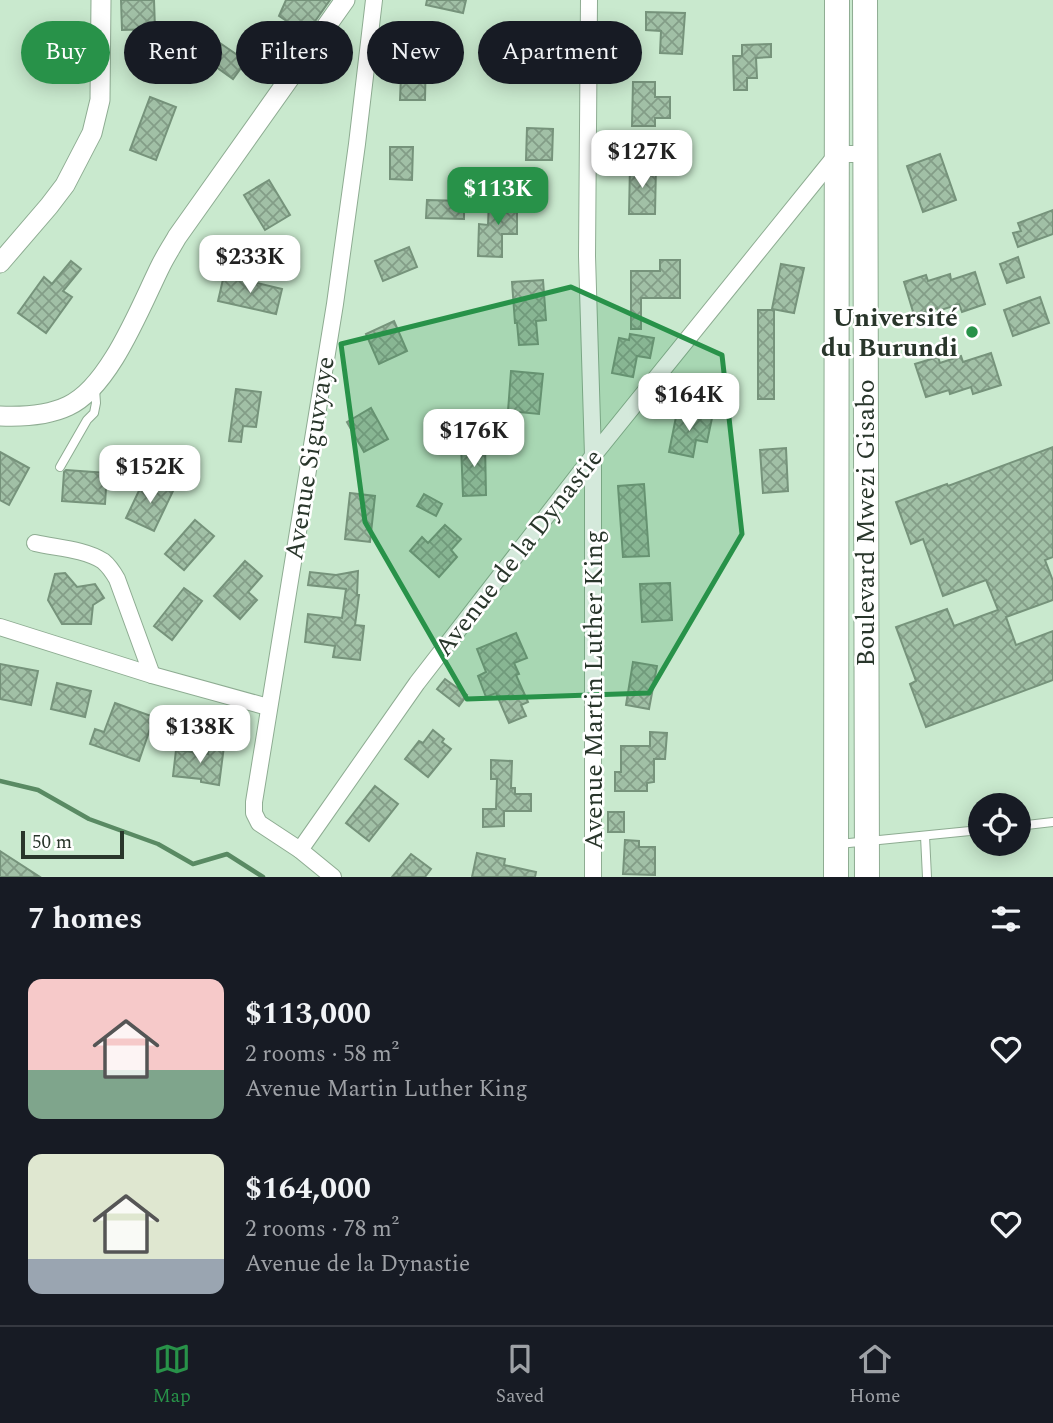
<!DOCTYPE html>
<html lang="en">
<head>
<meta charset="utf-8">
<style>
	body { margin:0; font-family:Spectral,serif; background:#242831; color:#f1f3f6; height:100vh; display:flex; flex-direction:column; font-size:26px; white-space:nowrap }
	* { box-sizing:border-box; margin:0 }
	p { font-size:23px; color:#9ea1a6 }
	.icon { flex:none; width:38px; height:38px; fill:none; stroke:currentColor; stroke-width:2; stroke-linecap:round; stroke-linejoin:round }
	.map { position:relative; height:877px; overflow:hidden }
	.panel { display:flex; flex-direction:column; background:#171b24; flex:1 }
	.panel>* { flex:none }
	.hud { position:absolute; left:21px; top:21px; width:700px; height:63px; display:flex; gap:14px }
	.fabs { position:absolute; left:968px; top:793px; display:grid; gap:14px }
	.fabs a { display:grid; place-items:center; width:63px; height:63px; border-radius:50%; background:#171b24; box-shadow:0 4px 18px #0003; font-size:35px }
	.scale { position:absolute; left:21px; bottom:18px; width:103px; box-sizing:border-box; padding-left:7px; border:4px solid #29362b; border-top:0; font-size:19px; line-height:24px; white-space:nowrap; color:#29362b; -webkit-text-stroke:5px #fff; paint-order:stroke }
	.price { position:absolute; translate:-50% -60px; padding:0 16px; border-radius:14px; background:#fff; color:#222; font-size:23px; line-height:46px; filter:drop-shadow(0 2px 4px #0008) }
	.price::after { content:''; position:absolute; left:50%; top:42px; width:21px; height:16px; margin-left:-10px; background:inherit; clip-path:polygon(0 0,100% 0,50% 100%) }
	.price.on { background:#289249; color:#fff }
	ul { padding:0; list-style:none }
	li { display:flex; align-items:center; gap:21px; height:175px; padding:0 28px }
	li span { display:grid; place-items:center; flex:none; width:196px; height:140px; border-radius:14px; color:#555 }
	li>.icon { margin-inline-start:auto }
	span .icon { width:84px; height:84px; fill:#fffc; stroke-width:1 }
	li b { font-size:30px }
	h2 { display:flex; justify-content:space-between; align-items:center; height:84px; padding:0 28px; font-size:30px }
	.tag { padding:0 24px; border-radius:32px; background:#171b24; box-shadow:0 4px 18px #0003; font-size:24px; line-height:63px }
	.tag.on { background:#289249; color:#fff }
	.dock { display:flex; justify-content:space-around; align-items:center; height:98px; border-top:2px solid #363941; background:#171b24; font-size:19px; color:#9ea1a6 }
	.dock a { display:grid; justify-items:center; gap:4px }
	.dock .on { color:#289249 }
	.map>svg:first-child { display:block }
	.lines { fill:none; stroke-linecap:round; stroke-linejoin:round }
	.stream { stroke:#598a63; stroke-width:4.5 }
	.building { fill:url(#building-cross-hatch); stroke:#76937b; stroke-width:2 }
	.service-casing { stroke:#8eac92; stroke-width:10 }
	.minor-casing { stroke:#8eac92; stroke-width:18 }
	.tertiary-casing { stroke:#8eac92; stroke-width:21 }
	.primary-casing { stroke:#8eac92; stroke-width:26 }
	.service { stroke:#fff; stroke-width:8 }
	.minor { stroke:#fff; stroke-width:16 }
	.tertiary { stroke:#fff; stroke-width:19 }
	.primary { stroke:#fff; stroke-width:24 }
	.marked { fill:#289249; fill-opacity:0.2; stroke:#289249; stroke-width:5; stroke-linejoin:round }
	.poi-dot { fill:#289249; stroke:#fff; stroke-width:2.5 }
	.labels { text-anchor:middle; stroke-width:5; stroke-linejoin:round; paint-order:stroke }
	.poi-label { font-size:26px; font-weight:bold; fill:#29362b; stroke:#fff; text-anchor:end }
	.street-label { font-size:26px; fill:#29362b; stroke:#fff }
</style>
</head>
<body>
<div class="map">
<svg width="1053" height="877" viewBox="0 0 1053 877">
	<defs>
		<pattern id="building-cross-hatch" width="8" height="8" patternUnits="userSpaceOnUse" patternTransform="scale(1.75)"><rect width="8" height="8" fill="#a1c0a6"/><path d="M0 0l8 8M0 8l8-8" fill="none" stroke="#839d87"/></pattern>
	</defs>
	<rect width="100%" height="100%" fill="#c9e9ce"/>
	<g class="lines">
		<!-- stream -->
		<polyline class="stream" points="0,781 38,790 89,819 158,844 193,864 227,854 263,877"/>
	</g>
	<!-- building -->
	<g class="building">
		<polygon points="121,0 154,0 155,29 122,30"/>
		<polygon points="286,0 330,0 306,34 279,16"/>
		<polygon points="427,0 466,0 463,13 426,5"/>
		<polygon points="646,12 685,13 682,54 660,53 661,31 646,30"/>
		<polygon points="525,28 548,29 547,77 524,77"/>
		<polygon points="217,41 246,61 233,79 205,59"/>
		<polygon points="771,44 771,57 756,58 757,78 747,78 747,90 734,90 733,56 742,56 742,45"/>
		<polygon points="402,51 426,51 425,100 400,100"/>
		<polygon points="633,82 655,82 655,97 670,97 670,118 655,118 655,126 632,126"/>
		<polygon points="150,97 176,107 156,160 130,150"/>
		<polygon points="527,128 553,129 552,160 526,160"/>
		<polygon points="390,147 413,147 412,180 390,179"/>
		<polygon points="940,154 956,200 923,212 907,166"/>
		<polygon points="630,165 656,165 655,214 629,214"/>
		<polygon points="269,180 290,215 265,230 244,195"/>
		<polygon points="489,199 517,199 517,234 502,234 502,257 478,256 479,224 488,225"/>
		<polygon points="427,200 464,201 464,219 426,218"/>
		<polygon points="1053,210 1053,234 1018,247 1013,233 1021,231 1018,223"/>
		<polygon points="409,247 417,267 383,281 375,261"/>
		<polygon points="1018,257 1024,277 1007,283 1000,264"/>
		<polygon points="660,260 680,260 680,298 641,298 641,329 631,329 631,271 660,271"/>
		<polygon points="71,261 81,269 63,291 72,297 46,333 18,313 44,277 52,284"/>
		<polygon points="781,264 804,268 794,313 772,309"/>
		<polygon points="975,272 985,304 962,312 959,304 938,311 937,308 914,315 904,282 926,275 928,281 950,274 951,280"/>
		<polygon points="224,275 282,289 276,314 218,301"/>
		<polygon points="543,280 546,320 536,321 538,344 519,345 517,323 515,323 512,282"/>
		<polygon points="1040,297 1049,323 1013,336 1004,310"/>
		<rect x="758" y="310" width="16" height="89"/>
		<polygon points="394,321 407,351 379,364 366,334"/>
		<polygon points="630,334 654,338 650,358 637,356 633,377 612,373 619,338 629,340"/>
		<polygon points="991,353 1001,385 973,394 971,387 950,394 949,390 926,397 915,364 938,357 940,363 961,356 963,362"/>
		<polygon points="511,371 543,374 539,414 508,411"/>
		<polygon points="236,389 261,392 256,427 243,426 241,442 229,441"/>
		<polygon points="371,408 388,439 364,452 347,422"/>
		<polygon points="677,412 712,418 707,442 696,440 693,457 669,452"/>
		<polygon points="485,443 486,495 463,496 461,444"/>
		<polygon points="1053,447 1053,557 1045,560 1053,581 1053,600 1006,617 1016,645 1053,631 1053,680 926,727 910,684 916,681 896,627 947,609 954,626 998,610 986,580 943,596 923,539 911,544 896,502 947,484 948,486"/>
		<polygon points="786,448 788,491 763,493 760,450"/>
		<polygon points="0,452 29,468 9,505 0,500"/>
		<polygon points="66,470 107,473 105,504 62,501 64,472"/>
		<polygon points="145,478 173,491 154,531 126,518"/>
		<polygon points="644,484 649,556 623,557 618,486"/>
		<polygon points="350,493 375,496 370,542 345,539"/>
		<polygon points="424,494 442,504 436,516 417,506"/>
		<polygon points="195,520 214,536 184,570 165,554"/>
		<polygon points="445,525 461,539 451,550 457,557 439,577 410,551 422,537 428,543"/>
		<polygon points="245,561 262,576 248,592 257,600 240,619 214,596"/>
		<polygon points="358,571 357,595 359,595 355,625 364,626 360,660 333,657 335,646 305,642 308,614 342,618 346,589 308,585 310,572 336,575"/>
		<polygon points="65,573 77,587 95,584 104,598 93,605 91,624 62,624 48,600 55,574"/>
		<polygon points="670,583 672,620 642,622 640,584"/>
		<polygon points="184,588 202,601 172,640 154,626"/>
		<polygon points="516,633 527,658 514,663 519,674 516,675 528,702 521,705 526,716 509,723 496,693 486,697 478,676 486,672 477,649"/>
		<polygon points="633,662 657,666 649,709 626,705"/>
		<polygon points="0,664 38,671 31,705 0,699"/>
		<polygon points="445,679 467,695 459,706 437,689"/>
		<polygon points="57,683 91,691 85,717 51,709"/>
		<polygon points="115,703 154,717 139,761 90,744 95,729 104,732"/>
		<polygon points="433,730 444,739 442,742 451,749 428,777 405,759 419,741 423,743"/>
		<polygon points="650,732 667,733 665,759 654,759 654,782 647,783 647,791 615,791 615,772 621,772 621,746 650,746"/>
		<polygon points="209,744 224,746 219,785 201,782 201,779 173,776 176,750 208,754"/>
		<polygon points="491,760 512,761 511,788 515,788 515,794 531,794 531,811 504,811 504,826 483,827 483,809 496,809 497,779 491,779"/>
		<polygon points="375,786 398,804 369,841 346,823"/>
		<rect x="608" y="812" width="16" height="20"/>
		<polygon points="625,840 639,841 639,847 655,847 655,875 623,874"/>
		<polygon points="0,851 40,877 0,877"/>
		<polygon points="477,853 505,859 504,865 536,872 535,877 472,877"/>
		<polygon points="411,854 431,869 425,877 392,877"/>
	</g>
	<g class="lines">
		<!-- service casing -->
		<g class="service-casing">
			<g id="service">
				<polyline points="60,467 87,420 94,413 96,403 95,389"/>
				<polyline points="1018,826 1053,822"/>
				<polyline points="925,836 927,877"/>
				<polyline points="839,844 980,830"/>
			</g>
		</g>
		<!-- minor casing -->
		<g class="minor-casing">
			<g id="minor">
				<polyline points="589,0 587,256 593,456 593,877"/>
				<path d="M35,543C57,548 84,549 103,561C109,566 113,572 117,579L152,675"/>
				<polyline points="0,627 152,675 268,707"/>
				<polyline points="300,850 417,683 593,456 837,154 864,154"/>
				<polyline points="333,877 300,850 259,823 254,813 254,802 335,304 357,144 374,0"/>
			</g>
		</g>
		<!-- tertiary casing -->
		<g class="tertiary-casing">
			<g id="tertiary">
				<polyline points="0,263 49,206 65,185 92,133 100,100 101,0"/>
				<path d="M0,416C23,417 47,416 68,406C110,387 141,305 161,265C166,255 172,246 177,237L345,0"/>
			</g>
		</g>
		<!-- primary casing -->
		<g class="primary-casing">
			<g id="primary">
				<polyline points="865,0 867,877"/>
				<polyline points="836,877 837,0"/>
			</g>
		</g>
		<!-- service -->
		<use href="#service" class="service"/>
		<!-- minor -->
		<use href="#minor" class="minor"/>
		<!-- tertiary -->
		<use href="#tertiary" class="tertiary"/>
		<!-- primary -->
		<use href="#primary" class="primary"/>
	</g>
	<!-- marked area -->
	<path class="marked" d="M571,287L722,355L742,534L649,693L467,699L365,522L341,344Z"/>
	<!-- markers -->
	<circle class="poi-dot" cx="972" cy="332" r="7"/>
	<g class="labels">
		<!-- poi labels -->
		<g class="poi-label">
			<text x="958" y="326">Université<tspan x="958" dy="30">du Burundi</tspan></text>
		</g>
		<!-- street labels -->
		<g class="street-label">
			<text transform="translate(309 458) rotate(-81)" y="9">Avenue Siguvyaye</text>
			<text transform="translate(865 523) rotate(-90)" y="9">Boulevard Mwezi Gisabo</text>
			<text transform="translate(518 552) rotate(-52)" y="9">Avenue de la Dynastie</text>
			<text transform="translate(593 690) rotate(-90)" y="9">Avenue Martin Luther King</text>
		</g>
	</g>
</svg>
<div class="fabs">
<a><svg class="icon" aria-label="locate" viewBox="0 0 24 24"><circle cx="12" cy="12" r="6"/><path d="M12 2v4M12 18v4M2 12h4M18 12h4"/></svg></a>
</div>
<div class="scale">50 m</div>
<b class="price" style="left:642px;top:190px">$127K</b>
<b class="price on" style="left:498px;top:227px">$113K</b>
<b class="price" style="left:250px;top:295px">$233K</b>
<b class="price" style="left:689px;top:433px">$164K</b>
<b class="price" style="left:474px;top:469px">$176K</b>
<b class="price" style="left:150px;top:505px">$152K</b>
<b class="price" style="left:200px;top:765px">$138K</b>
<div class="hud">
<a class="tag on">Buy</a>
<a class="tag">Rent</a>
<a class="tag">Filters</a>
<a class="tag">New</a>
<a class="tag">Apartment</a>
</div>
</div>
<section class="panel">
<h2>7 homes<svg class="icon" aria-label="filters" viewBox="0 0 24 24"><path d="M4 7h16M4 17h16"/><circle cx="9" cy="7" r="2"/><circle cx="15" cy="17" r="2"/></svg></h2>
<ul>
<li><span style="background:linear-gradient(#f6c9c9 65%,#7fa58c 0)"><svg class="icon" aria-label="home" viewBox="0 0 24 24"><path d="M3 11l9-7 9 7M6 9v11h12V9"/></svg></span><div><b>$113,000</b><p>2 rooms · 58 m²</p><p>Avenue Martin Luther King</p></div><svg class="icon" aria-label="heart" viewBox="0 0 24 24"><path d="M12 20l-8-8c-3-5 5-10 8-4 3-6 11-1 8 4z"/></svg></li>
<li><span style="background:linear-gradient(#dfe7d0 75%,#9aa5b1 0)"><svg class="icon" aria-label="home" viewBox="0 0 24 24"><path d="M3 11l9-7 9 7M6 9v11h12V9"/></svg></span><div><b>$164,000</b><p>2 rooms · 78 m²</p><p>Avenue de la Dynastie</p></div><svg class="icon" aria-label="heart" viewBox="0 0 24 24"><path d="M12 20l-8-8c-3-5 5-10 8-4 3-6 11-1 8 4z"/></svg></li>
</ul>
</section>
<nav class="dock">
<a class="on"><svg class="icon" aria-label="map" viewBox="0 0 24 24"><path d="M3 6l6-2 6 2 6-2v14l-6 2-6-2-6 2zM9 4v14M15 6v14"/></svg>Map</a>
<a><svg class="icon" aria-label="saved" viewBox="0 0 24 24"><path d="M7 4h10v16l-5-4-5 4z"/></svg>Saved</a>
<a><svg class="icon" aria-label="home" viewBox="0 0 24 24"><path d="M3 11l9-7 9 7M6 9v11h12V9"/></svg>Home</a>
</nav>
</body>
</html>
